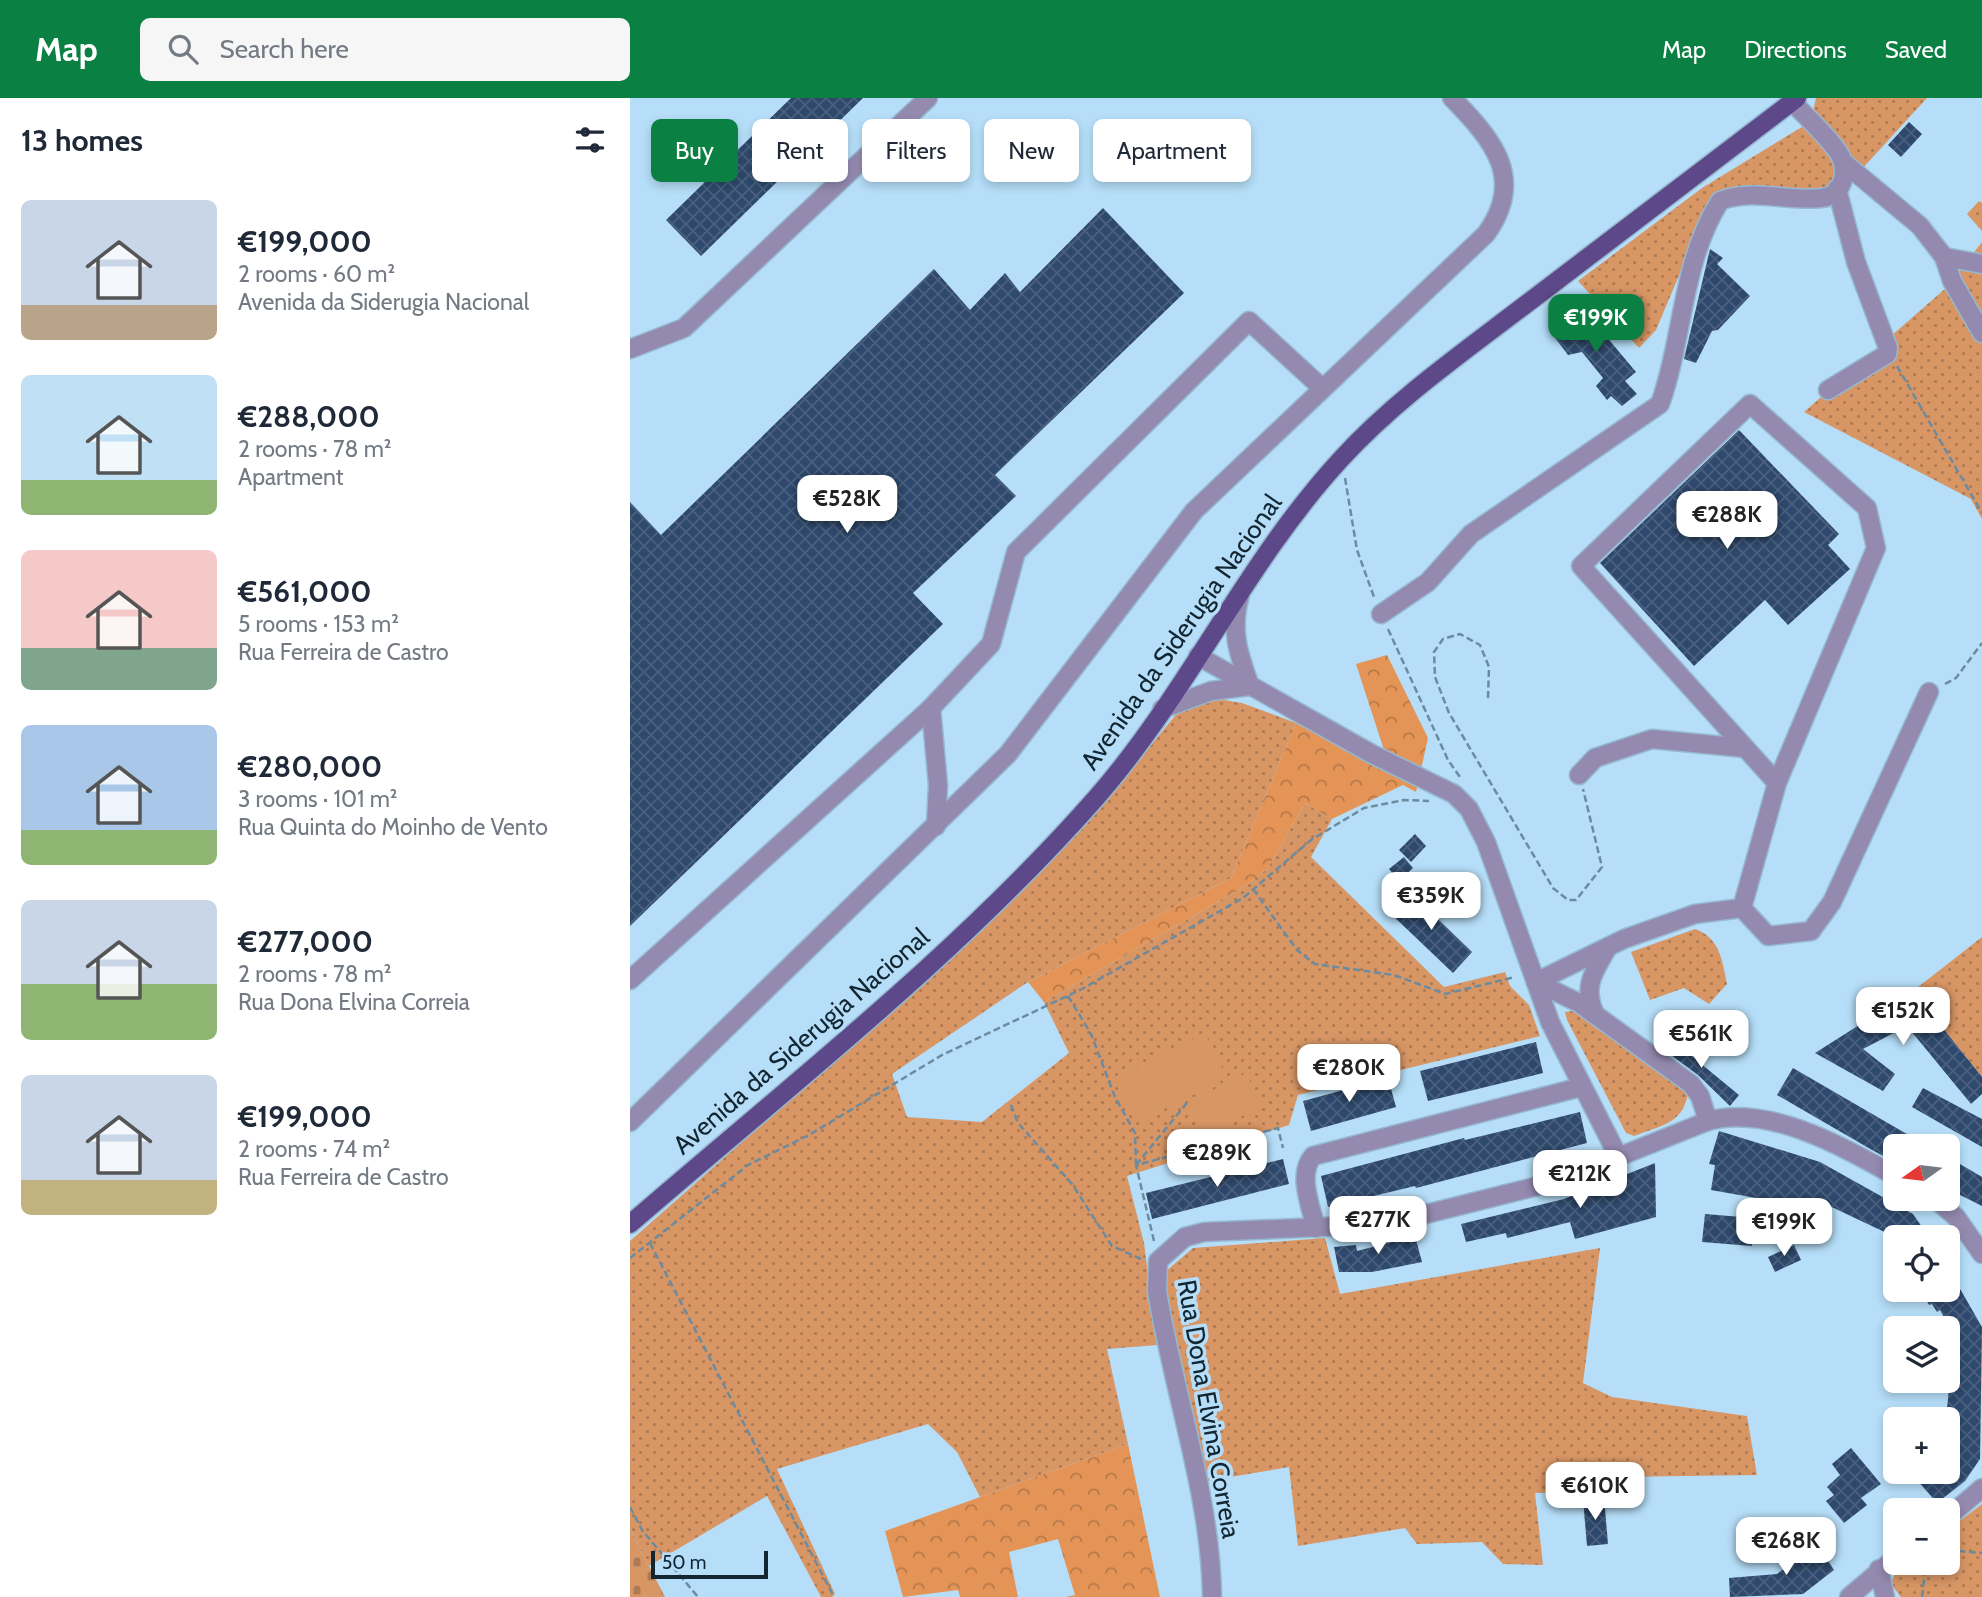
<!DOCTYPE html>
<html lang="en">
<head>
<meta charset="utf-8">
<style>
	body { margin:0; font-family:Cabin,sans-serif; background:#f6f6f7; color:#1f2937; height:100vh; display:flex; flex-direction:column; font-size:26px; white-space:nowrap }
	* { box-sizing:border-box; margin:0 }
	p { font-size:23px; color:#747a83 }
	.icon { flex:none; width:38px; height:38px; fill:none; stroke:currentColor; stroke-width:2; stroke-linecap:round; stroke-linejoin:round }
	.map { position:relative; flex:1; overflow:hidden }
	.panel { display:flex; flex-direction:column; background:#fff; width:630px }
	.panel>* { flex:none }
	.top-card { position:absolute; left:21px; top:21px; width:665px; height:63px; display:flex; gap:14px }
	.needle { width:46px; rotate:256deg }
	.fabs { position:absolute; left:1253px; top:1036px; display:grid; gap:14px }
	.fabs a { display:grid; place-items:center; width:77px; height:77px; border-radius:10px; background:#fff; box-shadow:0 4px 10px #0003; font-size:35px }
	.scale { position:absolute; left:21px; bottom:18px; width:117px; box-sizing:border-box; padding-left:7px; border:4px solid #122632; border-top:0; font-size:19px; line-height:24px; white-space:nowrap; color:#122632; -webkit-text-stroke:5px #b6def8; paint-order:stroke }
	.price { position:absolute; translate:-50% -60px; padding:0 16px; border-radius:14px; background:#fff; color:#222; font-size:23px; line-height:46px; filter:drop-shadow(0 2px 4px #0008) }
	.price::after { content:''; position:absolute; left:50%; top:42px; width:21px; height:16px; margin-left:-10px; background:inherit; clip-path:polygon(0 0,100% 0,50% 100%) }
	.price.on { background:#0b8043; color:#fff }
	ul { padding:0; list-style:none }
	li { display:flex; align-items:center; gap:21px; height:175px; padding:0 21px }
	li span { display:grid; place-items:center; flex:none; width:196px; height:140px; border-radius:10px; color:#555 }
	li>.icon { margin-inline-start:auto }
	span .icon { width:84px; height:84px; fill:#fffc; stroke-width:1 }
	li b { font-size:30px }
	h2 { display:flex; justify-content:space-between; align-items:center; height:84px; padding:0 21px; font-size:30px }
	.chip { padding:0 24px; border-radius:10px; background:#fff; box-shadow:0 4px 10px #0003; font-size:24px; line-height:63px }
	.chip.on { background:#0b8043; color:#fff }
	header { display:flex; align-items:center; gap:42px; box-sizing:border-box; height:98px; padding:0 35px; background:#0b8043; color:#fff }
	header strong { font-size:33px }
	nav { display:flex; gap:38px; margin-inline-start:auto; font-size:24px }
	.search { width:490px; height:63px; background:#f6f6f7; display:flex; align-items:center; gap:18px; box-sizing:border-box; padding:0 24px; border-radius:10px; color:#747a83; font-size:26px }
	main { display:flex; flex:1; min-height:0 }
	.map>svg:first-child { display:block }
	.grass { fill:url(#grass-dots) }
	.forest { fill:url(#forest-crowns) }
	.cemetery { fill:url(#cemetery-stones) }
	.garden { fill:#d89665 }
	.building { fill:url(#building-cross-hatch) }
	.lines { fill:none; stroke-linecap:round; stroke-linejoin:round }
	.minor-casing { stroke:#95b9d0; stroke-width:21 }
	.major-casing { stroke:#95b9d0; stroke-width:21 }
	.path { stroke:#6c8b9f; stroke-width:2.5; stroke-dasharray:7 3.5; stroke-linecap:butt }
	.minor { stroke:#948ab0; stroke-width:18 }
	.major { stroke:#5d488a; stroke-width:18 }
	.labels { text-anchor:middle; stroke-width:7; stroke-linejoin:round; paint-order:stroke }
	.street-label { font-size:26px; fill:#122632; stroke:#b6def8 }
</style>
</head>
<body>
<header>
<strong>Map</strong>
<div class="search"><svg class="icon" aria-label="search" viewBox="0 0 24 24"><circle cx="10" cy="10" r="6"/><path d="M15 15l6 6"/></svg>Search here</div>
<nav><a>Map</a><a>Directions</a><a>Saved</a></nav>
</header>
<main>
<section class="panel">
<h2>13 homes<svg class="icon" aria-label="filters" viewBox="0 0 24 24"><path d="M4 7h16M4 17h16"/><circle cx="9" cy="7" r="2"/><circle cx="15" cy="17" r="2"/></svg></h2>
<ul>
<li><span style="background:linear-gradient(#c9d6e8 75%,#b9a48a 0)"><svg class="icon" aria-label="home" viewBox="0 0 24 24"><path d="M3 11l9-7 9 7M6 9v11h12V9"/></svg></span><div><b>€199,000</b><p>2 rooms · 60 m²</p><p>Avenida da Siderugia Nacional</p></div></li>
<li><span style="background:linear-gradient(#bfe0f5 75%,#8fb573 0)"><svg class="icon" aria-label="home" viewBox="0 0 24 24"><path d="M3 11l9-7 9 7M6 9v11h12V9"/></svg></span><div><b>€288,000</b><p>2 rooms · 78 m²</p><p>Apartment</p></div></li>
<li><span style="background:linear-gradient(#f6c9c9 70%,#7fa58c 0)"><svg class="icon" aria-label="home" viewBox="0 0 24 24"><path d="M3 11l9-7 9 7M6 9v11h12V9"/></svg></span><div><b>€561,000</b><p>5 rooms · 153 m²</p><p>Rua Ferreira de Castro</p></div></li>
<li><span style="background:linear-gradient(#a9c7e8 75%,#8fb573 0)"><svg class="icon" aria-label="home" viewBox="0 0 24 24"><path d="M3 11l9-7 9 7M6 9v11h12V9"/></svg></span><div><b>€280,000</b><p>3 rooms · 101 m²</p><p>Rua Quinta do Moinho de Vento</p></div></li>
<li><span style="background:linear-gradient(#c9d6e8 60%,#8fb573 0)"><svg class="icon" aria-label="home" viewBox="0 0 24 24"><path d="M3 11l9-7 9 7M6 9v11h12V9"/></svg></span><div><b>€277,000</b><p>2 rooms · 78 m²</p><p>Rua Dona Elvina Correia</p></div></li>
<li><span style="background:linear-gradient(#c9d6e8 75%,#c2b280 0)"><svg class="icon" aria-label="home" viewBox="0 0 24 24"><path d="M3 11l9-7 9 7M6 9v11h12V9"/></svg></span><div><b>€199,000</b><p>2 rooms · 74 m²</p><p>Rua Ferreira de Castro</p></div></li>
</ul>
</section>
<div class="map">
<svg width="1352" height="1499" viewBox="0 0 1352 1499">
	<defs>
		<pattern id="grass-dots" width="8" height="8" patternUnits="userSpaceOnUse" patternTransform="scale(1.75)"><rect width="8" height="8" fill="#d89665"/><path d="M2 2h.1M6 6h.1" fill="none" stroke="#ae7a54" stroke-width="1.8" stroke-linecap="round"/></pattern>
		<pattern id="forest-crowns" width="20" height="18" patternUnits="userSpaceOnUse" patternTransform="scale(1.75)"><rect width="20" height="18" fill="#e49457"/><path d="M2 6a3 3 0 1 1 6 0M12 15a3 3 0 1 1 6 0" fill="none" stroke="#b77949"/></pattern>
		<pattern id="cemetery-stones" width="16" height="16" patternUnits="userSpaceOnUse" patternTransform="scale(1.75)"><rect width="16" height="16" fill="#d89665"/><path d="M2 7V4a2 2 0 0 1 4 0v3zM10 15v-3a2 2 0 0 1 4 0v3z" fill="#ae7a54"/></pattern>
		<pattern id="building-cross-hatch" width="8" height="8" patternUnits="userSpaceOnUse" patternTransform="scale(1.75)"><rect width="8" height="8" fill="#2e496d"/><path d="M0 0l8 8M0 8l8-8" fill="none" stroke="#4a607e"/></pattern>
	</defs>
	<rect width="100%" height="100%" fill="#b6def8"/>
	<!-- grass -->
	<g class="grass">
		<polygon points="1186,0 1297,0 1231,72 1182,18"/>
		<polygon points="1175,27 1209,71 1207,84 1196,92 1083,97 1026,232 1009,250 948,183 1072,90"/>
		<polygon points="1349,103 1352,105 1352,133 1337,116"/>
		<polygon points="1352,144 1352,421 1341,401 1174,314 1316,190"/>
		<polygon points="582,600 612,605 666,625 601,780 398,884 262,976 277,1019 352,1024 439,955 414,904 617,787 638,770 675,705 702,721 681,759 814,889 875,874 880,888 899,907 910,938 668,997 659,1027 497,1078 514,1145 527,1247 477,1251 498,1346 350,1399 327,1354 298,1326 147,1371 205,1496 202,1499 191,1499 137,1398 19,1468 0,1431 0,1143 331,851 453,730 553,608"/>
		<path d="M1065,831C1090,840 1092,862 1097,886L1079,906L1054,890L1020,902L1001,854Z"/>
		<polygon points="1352,839 1352,979 1283,893"/>
		<path d="M948,912L1059,990C1054,1026 1035,1026 1004,1038L996,1035L937,922L935,914Z"/>
		<polygon points="695,1140 710,1196 970,1150 953,1285 982,1299 1117,1318 1127,1377 985,1379 975,1394 905,1395 913,1467 873,1466 852,1444 787,1446 775,1430 668,1448 659,1369 571,1384 540,1233 535,1174 563,1150"/>
		<path d="M1352,1406V1499H1271L1261,1486C1270,1456 1291,1465 1318,1465V1432Z"/>
	</g>
	<!-- forest -->
	<g class="forest">
		<polygon points="757,557 798,640 786,694 773,687 702,721 675,705 638,770 617,787 414,904 398,884 601,780 666,625 736,663 754,652 726,566"/>
		<polygon points="498,1346 530,1499 436,1499 445,1497 428,1441 379,1454 388,1499 330,1499 328,1492 273,1499 255,1433"/>
	</g>
	<!-- cemetery -->
	<polygon class="cemetery" points="0,1431 35,1499 0,1499"/>
	<!-- garden -->
	<g class="garden">
		<polygon points="575,935 597,980 506,1025 484,980"/>
		<polygon points="616,975 632,1008 572,1038 556,1006"/>
	</g>
	<!-- building -->
	<g class="building">
		<polygon points="161,0 233,0 71,158 36,122"/>
		<polygon points="1279,24 1292,36 1271,59 1258,47"/>
		<polygon points="473,110 554,195 365,377 386,398 283,495 313,526 0,828 0,404 31,437 304,171 340,212 375,175 390,194"/>
		<polygon points="1080,151 1093,160 1087,166 1120,198 1088,232 1082,233 1066,265 1054,261"/>
		<polygon points="949,206 1006,274 995,283 1007,296 992,308 981,298 977,302 966,288 973,280 952,254 938,257 920,233"/>
		<polygon points="1109,332 1209,436 1198,447 1220,471 1158,527 1135,502 1064,568 970,465"/>
		<polygon points="785,736 796,748 781,764 769,752"/>
		<polygon points="774,759 783,770 769,783 759,771"/>
		<polygon points="780,794 842,854 823,875 760,815"/>
		<polygon points="1283,893 1352,979 1352,996 1341,1006 1277,928 1233,951 1265,976 1253,993 1185,955"/>
		<polygon points="1046,937 1057,946 1053,951 1109,997 1100,1008 1068,977 1034,952"/>
		<polygon points="906,944 913,975 798,1003 790,973"/>
		<polygon points="1163,970 1256,1024 1298,1048 1265,1048 1265,1064 1242,1052 1147,997"/>
		<polygon points="758,980 766,1009 681,1033 673,1003"/>
		<polygon points="1293,990 1352,1021 1352,1049 1282,1009"/>
		<polygon points="950,1014 957,1045 786,1090 785,1088 698,1109 691,1078 834,1040 835,1042"/>
		<polygon points="1089,1033 1190,1064 1283,1116 1299,1139 1265,1139 1189,1103 1182,1128 1169,1123 1171,1108 1081,1092 1085,1067 1079,1066"/>
		<polygon points="1318,1059 1352,1079 1352,1108 1318,1091"/>
		<polygon points="653,1061 659,1086 522,1121 516,1095"/>
		<polygon points="1025,1065 1026,1119 945,1141 940,1124 877,1140 876,1135 836,1144 831,1126 934,1101"/>
		<polygon points="1075,1116 1124,1120 1122,1148 1072,1144"/>
		<polygon points="785,1138 792,1164 742,1174 709,1174 704,1149 726,1147 727,1153"/>
		<polygon points="1164,1147 1171,1162 1145,1174 1138,1159"/>
		<polygon points="1318,1170 1352,1229 1350,1361 1335,1383 1307,1405 1287,1382 1294,1374 1318,1374 1316,1321 1324,1237 1310,1212 1307,1214 1302,1206 1299,1207 1291,1192 1318,1192"/>
		<polygon points="1221,1350 1251,1386 1231,1400 1237,1407 1214,1425 1196,1403 1204,1397 1197,1389 1210,1377 1202,1366"/>
		<polygon points="974,1399 978,1446 957,1448 953,1401"/>
		<polygon points="1187,1445 1204,1472 1173,1496 1100,1499 1099,1480 1147,1476"/>
	</g>
	<g class="lines">
		<!-- minor casing -->
		<g class="minor-casing">
			<g id="minor">
				<polyline points="1213,64 1290,128 1314,159 1322,183 1352,235"/>
				<polyline points="1314,159 1352,166"/>
				<polyline points="0,251 54,230 298,0"/>
				<polyline points="1198,292 1257,256 1258,250 1226,164 1207,91"/>
				<path d="M610,497C600,531 608,555 620,588"/>
				<path d="M751,516L798,484L841,436L1030,306C1054,239 1051,165 1090,103C1122,90 1158,104 1191,100C1216,98 1220,68 1206,51C1193,34 1177,19 1162,4"/>
				<polyline points="568,558 742,656 824,696 839,711 856,744 920,924 989,1060"/>
				<polyline points="301,610 308,687 306,728"/>
				<polyline points="532,611 581,593 620,588"/>
				<polyline points="949,677 965,660 1022,641 1115,650"/>
				<polyline points="1112,810 1138,838 1181,833 1202,804 1299,594"/>
				<polyline points="0,882 301,610 361,546 386,454 619,223 692,290"/>
				<polyline points="906,884 994,841 1065,816 1112,810 1147,685 1246,450 1237,410 1120,306 951,468 1147,685"/>
				<polyline points="906,884 949,905 1061,986 1070,998 1078,1023"/>
				<path d="M965,916C952,889 964,873 978,849"/>
				<path d="M0,1024L378,656L564,413L856,136C896,80 863,42 822,0"/>
				<polyline points="1305,1101 1326,1119 1352,1156"/>
				<path d="M686,1130C681,1109 667,1076 683,1058L951,989"/>
				<polyline points="1318,1419 1352,1390"/>
				<polyline points="1249,1471 1255,1499"/>
				<path d="M582,1499C581,1398 543,1293 527,1193L528,1163L555,1139L574,1134L740,1127L776,1121L928,1083L1078,1023C1139,1006 1213,1049 1265,1078"/>
				<polyline points="1219,1499 1265,1460"/>
			</g>
		</g>
		<!-- major casing -->
		<g class="major-casing">
			<path id="major" d="M0,1126C158,989 327,858 466,700C558,595 616,464 711,361C766,301 835,253 899,204C989,136 1078,68 1167,0"/>
		</g>
		<!-- path -->
		<g class="path">
			<polyline points="1267,268 1352,415"/>
			<polyline points="715,380 727,452 744,499"/>
			<polyline points="758,531 818,662 830,679"/>
			<polyline points="1315,586 1326,580 1352,545"/>
			<polyline points="858,600 859,569 850,547 830,536 813,541 804,554 805,579 819,615 923,790 938,802 946,802 972,769 953,691"/>
			<polyline points="623,791 667,852 685,866 764,877 815,896 885,879"/>
			<polyline points="438,898 461,936 485,999 505,1035 506,1067"/>
			<polyline points="381,1007 388,1025 442,1086 482,1148 511,1161"/>
			<polyline points="506,1067 556,1006 554,1002"/>
			<polyline points="524,1143 506,1067 648,1030 653,1050"/>
			<polyline points="20,1145 204,1499"/>
			<polyline points="0,1160 118,1067 179,1037 312,957 450,892 613,800 681,742 734,710 774,702 799,703"/>
			<polyline points="0,1409 12,1432 68,1499"/>
			<polyline points="1318,1452 1352,1455"/>
			<polyline points="1292,1499 1296,1465"/>
		</g>
		<!-- minor -->
		<use href="#minor" class="minor"/>
		<!-- major -->
		<use href="#major" class="major"/>
	</g>
	<g class="labels">
		<!-- street labels -->
		<g class="street-label">
			<text transform="translate(551 534) rotate(-55)" y="9">Avenida da Siderugia Nacional</text>
			<text transform="translate(171 943) rotate(-41)" y="9">Avenida da Siderugia Nacional</text>
			<text transform="translate(579 1311) rotate(80)" y="9">Rua Dona Elvina Correia</text>
		</g>
	</g>
</svg>
<div class="fabs">
<a><svg class="needle" viewBox="-14 -14 28 28"><path d="M0-13l5 13h-10z" fill="#e53935"/><path d="M0 13l5-13h-10z" fill="#747a83"/></svg></a>
<a><svg class="icon" aria-label="locate" viewBox="0 0 24 24"><circle cx="12" cy="12" r="6"/><path d="M12 2v4M12 18v4M2 12h4M18 12h4"/></svg></a>
<a><svg class="icon" aria-label="layers" viewBox="0 0 24 24"><path d="M12 4l9 5-9 5-9-5zM3 14l9 5 9-5"/></svg></a>
<a>+</a>
<a>−</a>
</div>
<div class="scale">50 m</div>
<b class="price on" style="left:966px;top:256px">€199K</b>
<b class="price" style="left:217px;top:437px">€528K</b>
<b class="price" style="left:1097px;top:453px">€288K</b>
<b class="price" style="left:801px;top:834px">€359K</b>
<b class="price" style="left:1273px;top:949px">€152K</b>
<b class="price" style="left:1071px;top:972px">€561K</b>
<b class="price" style="left:719px;top:1006px">€280K</b>
<b class="price" style="left:587px;top:1091px">€289K</b>
<b class="price" style="left:950px;top:1112px">€212K</b>
<b class="price" style="left:748px;top:1158px">€277K</b>
<b class="price" style="left:1154px;top:1160px">€199K</b>
<b class="price" style="left:965px;top:1424px">€610K</b>
<b class="price" style="left:1156px;top:1479px">€268K</b>
<div class="top-card">
<a class="chip on">Buy</a>
<a class="chip">Rent</a>
<a class="chip">Filters</a>
<a class="chip">New</a>
<a class="chip">Apartment</a>
</div>
</div>
</main>
</body>
</html>
